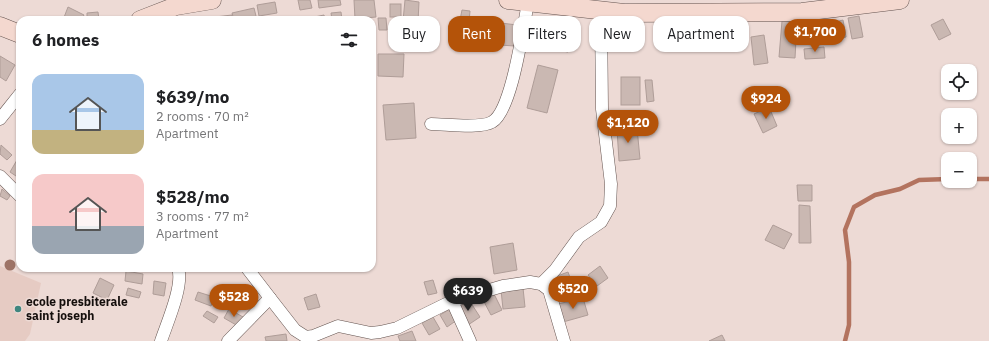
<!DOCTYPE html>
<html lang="en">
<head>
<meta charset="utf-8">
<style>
	body { margin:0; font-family:"IBM Plex Sans",sans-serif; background:#f6f6f6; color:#202124; height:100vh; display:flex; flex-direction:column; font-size:15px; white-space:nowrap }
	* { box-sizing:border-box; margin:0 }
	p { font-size:13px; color:#757577 }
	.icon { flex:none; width:22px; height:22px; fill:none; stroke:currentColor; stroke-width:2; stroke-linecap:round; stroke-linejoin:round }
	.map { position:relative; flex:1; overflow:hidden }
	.sheet { position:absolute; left:16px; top:16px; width:360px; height:256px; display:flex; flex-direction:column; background:#fff; border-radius:12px; box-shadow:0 1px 3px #0004 }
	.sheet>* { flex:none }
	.hud { position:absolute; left:388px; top:16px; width:380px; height:36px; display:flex; gap:8px }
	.buttons { position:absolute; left:941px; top:64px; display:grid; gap:8px }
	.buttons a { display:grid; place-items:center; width:36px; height:36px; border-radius:8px; background:#fff; box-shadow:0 1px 3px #0004; font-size:20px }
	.price { position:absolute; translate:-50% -34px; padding:0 9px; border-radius:14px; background:#b45309; color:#fff; font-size:13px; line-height:26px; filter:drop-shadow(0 1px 2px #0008) }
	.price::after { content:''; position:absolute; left:50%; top:24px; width:12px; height:9px; margin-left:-6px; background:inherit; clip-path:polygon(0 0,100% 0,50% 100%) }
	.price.on { background:#222; color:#fff }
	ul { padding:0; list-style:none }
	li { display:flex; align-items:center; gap:12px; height:100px; padding:0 16px }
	li span { display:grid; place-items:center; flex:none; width:112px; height:80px; border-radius:12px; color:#555 }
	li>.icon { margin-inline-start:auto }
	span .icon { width:48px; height:48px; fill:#fffc; stroke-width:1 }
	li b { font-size:17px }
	h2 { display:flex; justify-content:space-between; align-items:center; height:48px; padding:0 16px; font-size:17px }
	.tag { padding:0 14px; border-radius:12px; background:#fff; box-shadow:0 1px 3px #0004; font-size:14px; line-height:36px }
	.tag.on { background:#b45309; color:#fff }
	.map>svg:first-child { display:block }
	.built { fill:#e6cbc3 }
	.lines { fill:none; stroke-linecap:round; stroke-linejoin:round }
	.stream { stroke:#b3735f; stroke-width:4.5 }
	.building { fill:#cab8b2; stroke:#af9d98 }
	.street-casing { stroke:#645450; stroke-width:13 }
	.secondary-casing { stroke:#645450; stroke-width:19 }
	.street { stroke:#fff; stroke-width:12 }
	.secondary { stroke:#f4d8cf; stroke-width:18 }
	.tree { fill:#9d7366 }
	.poi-dot { fill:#3f867f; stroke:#eddad5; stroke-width:1.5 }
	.labels { text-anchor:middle; stroke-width:3; stroke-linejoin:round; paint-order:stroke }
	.poi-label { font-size:12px; font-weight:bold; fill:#140e0c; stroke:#eddad5; text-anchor:start }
</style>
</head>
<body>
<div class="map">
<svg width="989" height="341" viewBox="0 0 989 341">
	<rect width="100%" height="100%" fill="#eddad5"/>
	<!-- built -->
	<polygon class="built" points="0,266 41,283 30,334 25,341 0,341"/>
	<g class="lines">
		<!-- stream -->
		<g class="stream">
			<polyline points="970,179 989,179"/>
			<polyline points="845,341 849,325 849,262 845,230 854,207 875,195 900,189 919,180 948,179"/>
		</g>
	</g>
	<!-- building -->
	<g class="building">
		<polygon points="298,0 310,0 312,8 300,10"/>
		<polygon points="318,0 340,0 341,5 319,8"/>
		<polygon points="354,0 374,0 376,17 355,19"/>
		<polygon points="405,0 419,2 418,22 403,21"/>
		<polygon points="275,2 277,13 259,16 257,5"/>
		<rect x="390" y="4" width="11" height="13"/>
		<polygon points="68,7 84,15 81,20 63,20"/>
		<polygon points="254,8 257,20 234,20 232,13"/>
		<polygon points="462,10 470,11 469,22 460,20"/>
		<polygon points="98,12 99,20 87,20 87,13"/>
		<polygon points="341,12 342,20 332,20 331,13"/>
		<polygon points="232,15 232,20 215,20 215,17"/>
		<polygon points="324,15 325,20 310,20 310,18"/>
		<polygon points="859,16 863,37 852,39 848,18"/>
		<polygon points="481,17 493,20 489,37 476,34"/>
		<polygon points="378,18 386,18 387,30 379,30"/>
		<polygon points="943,19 951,34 939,40 931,25"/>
		<polygon points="830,20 834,37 824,39 821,22"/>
		<polygon points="843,20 846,37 838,39 835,22"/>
		<polygon points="782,21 797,22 795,58 779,57"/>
		<rect x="803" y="21" width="10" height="17"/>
		<polygon points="501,23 517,25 515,46 499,45"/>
		<polygon points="764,35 768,63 754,65 751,37"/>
		<polygon points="548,40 569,44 568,52 547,48"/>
		<polygon points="824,47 825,58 805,59 804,49"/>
		<polygon points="378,54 404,54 403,77 378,76"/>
		<polygon points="0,56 15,65 6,81 0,77"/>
		<polygon points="538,65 558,70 547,113 527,108"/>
		<rect x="621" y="77" width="19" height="28"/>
		<polygon points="645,80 652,80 654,101 647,102"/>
		<polygon points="414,103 416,138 386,140 383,105"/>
		<polygon points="769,107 777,126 763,133 754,114"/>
		<polygon points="637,128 640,159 619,161 617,129"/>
		<polygon points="1,145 12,155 7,160 0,154"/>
		<polygon points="17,160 20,162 19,178 10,172"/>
		<polygon points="797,185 812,185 812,201 798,201"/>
		<polygon points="2,189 10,196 7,200 0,196"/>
		<polygon points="799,205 810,206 811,243 799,243"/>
		<polygon points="773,225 792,234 784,249 765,240"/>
		<polygon points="513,243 517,270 494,274 490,247"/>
		<polygon points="600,266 608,278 597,286 588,275"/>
		<polygon points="126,271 143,274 142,284 125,281"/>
		<polygon points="568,272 572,283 556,289 552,278"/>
		<polygon points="100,278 114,285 107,300 93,293"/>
		<polygon points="433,280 437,293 428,295 424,282"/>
		<polygon points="154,281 166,283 164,296 153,294"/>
		<polygon points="128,288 141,292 139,298 126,295"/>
		<polygon points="523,288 525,307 503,309 501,290"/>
		<polygon points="238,289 252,296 248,305 234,298"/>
		<polygon points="198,292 214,297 211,306 195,300"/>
		<polygon points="493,292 502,310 491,315 482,298"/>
		<polygon points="316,294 320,307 308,310 304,298"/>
		<polygon points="583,298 588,315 563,322 558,304"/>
		<polygon points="469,300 480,317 468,325 457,308"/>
		<polygon points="229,309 243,317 238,326 224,318"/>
		<polygon points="450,309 457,320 447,327 440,315"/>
		<polygon points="207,311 218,317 214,323 203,316"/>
		<polygon points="433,317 440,329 429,335 422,323"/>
		<polygon points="412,331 416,341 400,341 398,336"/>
		<polygon points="286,334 287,341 266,341 265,337"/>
		<polygon points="722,335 725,341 709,341"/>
	</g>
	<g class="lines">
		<!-- street casing -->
		<g class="street-casing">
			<g id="street">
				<polyline points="0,119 20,94"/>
				<path d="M431,124C446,124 480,129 492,122C512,111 523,27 528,3"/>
				<polyline points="0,176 20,196"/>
				<polyline points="541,284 555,270 579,237 601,222 610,206 611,184 602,109 601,11"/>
				<polyline points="270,298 295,330 306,337 313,336 338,326 371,333 380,332 397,328 452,301 503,286 530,282 541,284 549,290 564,341"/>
				<polyline points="452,301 470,341"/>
				<path d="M161,341C167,323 184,285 178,268"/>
				<polyline points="228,341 270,298 247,268"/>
			</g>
		</g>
		<!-- secondary casing -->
		<g class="secondary-casing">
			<g id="secondary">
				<polyline points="508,0 624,13 802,12 900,0"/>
				<polyline points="140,20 176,6 212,0"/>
				<polyline points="0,26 20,34"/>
			</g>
		</g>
		<!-- street -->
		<use href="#street" class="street"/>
		<!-- secondary -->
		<use href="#secondary" class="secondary"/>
	</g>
	<!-- trees -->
	<circle class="tree" cx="10" cy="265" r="5.5"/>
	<!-- markers -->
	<circle class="poi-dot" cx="18" cy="309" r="4"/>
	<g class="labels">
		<!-- poi labels -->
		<g class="poi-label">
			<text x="26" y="306">ecole presbiterale<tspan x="26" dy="14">saint joseph</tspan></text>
		</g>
	</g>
</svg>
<div class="buttons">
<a><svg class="icon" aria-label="locate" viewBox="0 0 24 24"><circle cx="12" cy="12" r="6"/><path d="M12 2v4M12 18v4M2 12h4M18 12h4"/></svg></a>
<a>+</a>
<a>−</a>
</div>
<b class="price" style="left:815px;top:53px">$1,700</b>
<b class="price" style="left:766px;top:120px">$924</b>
<b class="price" style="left:628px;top:144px">$1,120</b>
<b class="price" style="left:573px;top:310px">$520</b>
<b class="price on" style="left:468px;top:312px">$639</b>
<b class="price" style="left:234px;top:318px">$528</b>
<div class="hud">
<a class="tag">Buy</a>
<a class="tag on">Rent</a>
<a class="tag">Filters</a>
<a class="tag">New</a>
<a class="tag">Apartment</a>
</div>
<section class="sheet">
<h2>6 homes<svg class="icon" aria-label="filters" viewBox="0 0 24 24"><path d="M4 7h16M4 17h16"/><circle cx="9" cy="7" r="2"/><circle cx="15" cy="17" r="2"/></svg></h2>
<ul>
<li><span style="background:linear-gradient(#a9c7e8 70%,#c2b280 0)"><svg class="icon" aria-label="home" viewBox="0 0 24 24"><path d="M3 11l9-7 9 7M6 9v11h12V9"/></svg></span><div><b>$639/mo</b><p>2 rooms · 70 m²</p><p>Apartment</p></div></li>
<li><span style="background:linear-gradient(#f6c9c9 65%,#9aa5b1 0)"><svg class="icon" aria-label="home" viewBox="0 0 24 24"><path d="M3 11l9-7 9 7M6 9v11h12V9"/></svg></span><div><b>$528/mo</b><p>3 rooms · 77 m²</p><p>Apartment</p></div></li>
</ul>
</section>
</div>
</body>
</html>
